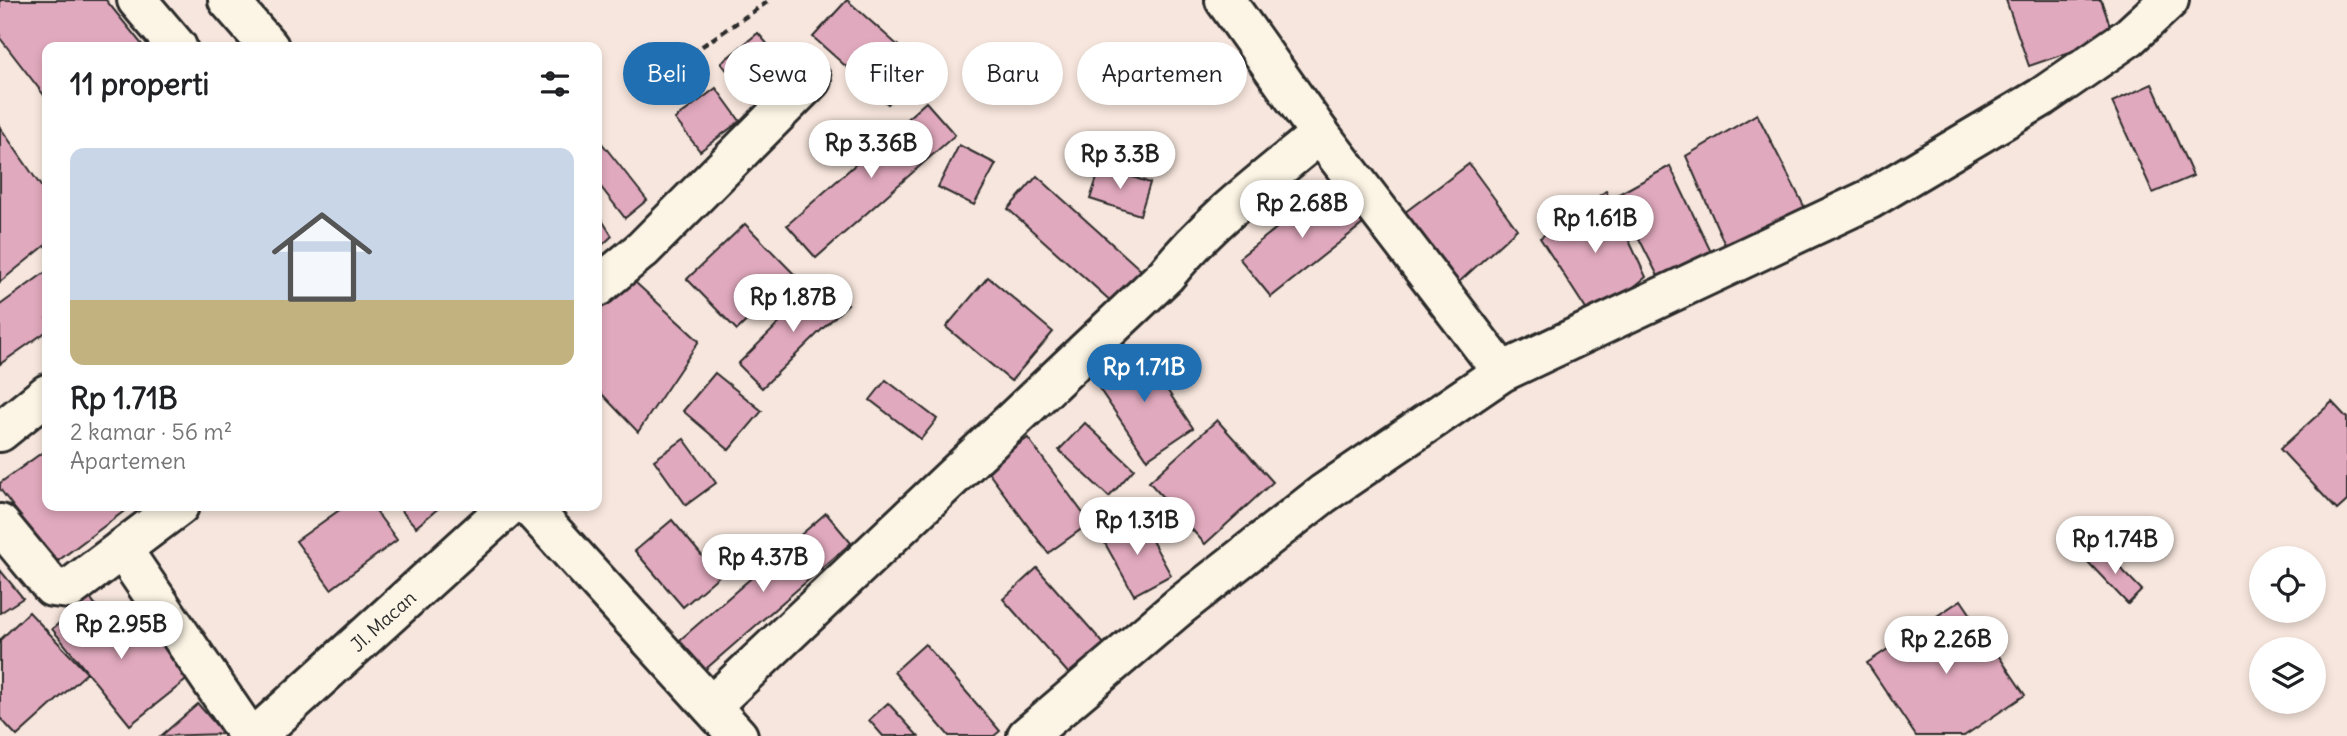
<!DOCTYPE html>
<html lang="id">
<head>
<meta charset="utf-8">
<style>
	body { margin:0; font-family:Delius,sans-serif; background:#f2f2f2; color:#202124; height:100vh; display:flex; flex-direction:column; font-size:26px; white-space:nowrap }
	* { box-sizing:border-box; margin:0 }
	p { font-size:23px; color:#757577 }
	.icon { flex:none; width:38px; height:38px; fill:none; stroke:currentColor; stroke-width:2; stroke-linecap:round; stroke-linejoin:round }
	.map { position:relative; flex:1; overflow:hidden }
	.side { position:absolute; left:42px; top:42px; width:560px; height:469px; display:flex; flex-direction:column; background:#fff; border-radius:14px; box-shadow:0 4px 10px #0003 }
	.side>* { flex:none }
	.top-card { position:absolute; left:623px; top:42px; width:665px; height:63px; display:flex; gap:14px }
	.buttons { position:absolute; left:2249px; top:546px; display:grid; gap:14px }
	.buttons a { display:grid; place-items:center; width:77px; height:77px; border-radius:50%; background:#fff; box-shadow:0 4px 10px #0003; font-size:35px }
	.price { position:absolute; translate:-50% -60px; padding:0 16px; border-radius:24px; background:#fff; color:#222; font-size:23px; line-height:46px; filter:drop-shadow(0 2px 4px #0008) }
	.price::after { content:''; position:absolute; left:50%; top:42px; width:21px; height:16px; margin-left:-10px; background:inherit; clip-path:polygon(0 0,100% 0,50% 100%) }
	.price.active { background:#1f6fb2; color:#fff }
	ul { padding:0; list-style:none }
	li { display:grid; align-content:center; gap:14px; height:371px; padding:0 28px }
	li span { display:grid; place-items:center; height:217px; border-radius:14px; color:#555 }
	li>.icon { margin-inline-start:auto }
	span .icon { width:126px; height:126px; fill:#fffc; stroke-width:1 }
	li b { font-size:30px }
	h2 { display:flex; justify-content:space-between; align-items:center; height:84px; padding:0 28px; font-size:30px }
	.tag { padding:0 24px; border-radius:32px; background:#fff; box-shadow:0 4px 10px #0003; font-size:24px; line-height:63px }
	.tag.active { background:#1f6fb2; color:#fff }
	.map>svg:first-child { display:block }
	.building { fill:#e1a9bd; stroke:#2b2b2b; stroke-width:2 }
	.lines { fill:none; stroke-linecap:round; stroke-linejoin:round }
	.minor-casing { stroke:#2b2b2b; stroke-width:44 }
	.path { stroke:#2b2b2b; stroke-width:4.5; stroke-dasharray:7 5; stroke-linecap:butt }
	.minor { stroke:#fcf5e5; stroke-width:38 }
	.labels { text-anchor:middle; stroke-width:5; stroke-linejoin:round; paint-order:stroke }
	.street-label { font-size:19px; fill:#2b2b2b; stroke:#fcf5e5 }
</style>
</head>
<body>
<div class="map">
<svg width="2347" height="736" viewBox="0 0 2347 736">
	<rect width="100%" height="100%" fill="#f7e6dd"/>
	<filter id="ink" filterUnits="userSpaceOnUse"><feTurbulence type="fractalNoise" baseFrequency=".0143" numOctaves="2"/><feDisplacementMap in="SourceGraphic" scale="14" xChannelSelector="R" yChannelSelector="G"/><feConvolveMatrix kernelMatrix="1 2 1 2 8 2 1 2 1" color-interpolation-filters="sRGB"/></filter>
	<g filter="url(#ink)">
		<!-- building -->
		<g class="building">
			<polygon points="0,0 106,0 144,47 47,47 47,99 0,38"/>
			<polygon points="847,0 922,67 888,104 813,37"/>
			<polygon points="2006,0 2101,0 2114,37 2029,66"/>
			<polygon points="758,33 791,72 753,103 721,63"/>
			<polygon points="2152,84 2193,176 2153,193 2112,102"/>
			<polygon points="716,88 740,121 700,151 675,119"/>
			<polygon points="926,102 955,135 816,258 787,225"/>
			<polygon points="1757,114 1806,210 1725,245 1686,156"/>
			<polygon points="0,127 47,195 47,244 0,282"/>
			<polygon points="597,137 647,200 625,218 597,182"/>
			<polygon points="959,145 996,164 974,205 938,187"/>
			<polygon points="1469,164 1517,229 1446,294 1396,219"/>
			<polygon points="1101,166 1150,183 1140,215 1090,199"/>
			<polygon points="1670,166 1712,254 1660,280 1617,195"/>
			<polygon points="1037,176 1142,271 1113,303 1008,209"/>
			<polygon points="1333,183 1364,223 1271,297 1239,258"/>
			<polygon points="1606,191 1646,277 1593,320 1540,238"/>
			<polygon points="597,212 612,236 597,250"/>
			<polygon points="745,224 795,275 737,330 687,279"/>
			<polygon points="47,271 47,331 0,364 0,305"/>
			<polygon points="623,271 699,341 638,432 597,389 597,307"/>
			<polygon points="988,277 1053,332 1011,381 946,327"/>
			<polygon points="824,279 848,304 762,388 738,364"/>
			<polygon points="1140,350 1193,428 1147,459 1094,381"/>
			<polygon points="715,373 762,411 729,450 683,411"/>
			<polygon points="886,380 937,419 921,439 870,400"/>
			<polygon points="2332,402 2347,418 2347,501 2337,510 2280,449"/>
			<polygon points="1217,420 1273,482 1205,544 1149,482"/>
			<polygon points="1085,423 1134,469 1109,497 1059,450"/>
			<polygon points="1028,438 1090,523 1048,553 985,468"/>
			<polygon points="684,439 716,483 686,505 654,460"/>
			<polygon points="47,449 47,506 131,506 55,563 0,489 0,483"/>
			<polygon points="345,506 372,506 397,540 331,589 296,541"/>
			<polygon points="397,506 441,506 416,527"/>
			<polygon points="826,513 851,543 700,674 674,645"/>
			<polygon points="1140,519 1171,575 1134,595 1103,540"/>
			<polygon points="672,520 719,576 683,607 635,551"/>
			<polygon points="2101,548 2142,590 2128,604 2087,561"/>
			<polygon points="1037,568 1104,644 1069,674 1003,599"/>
			<polygon points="0,570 23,598 0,613"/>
			<polygon points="90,598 128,645 151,627 190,677 130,725 52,629"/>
			<polygon points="1961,600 2025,695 1964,736 1916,736 1867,663"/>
			<polygon points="29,612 87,673 17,736 0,718 0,640"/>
			<polygon points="925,644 1000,731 994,736 949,736 894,672"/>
			<polygon points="888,703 918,736 883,736 869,720"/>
			<polygon points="198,704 224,734 161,736"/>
		</g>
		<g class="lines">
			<!-- minor casing -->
			<g class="minor-casing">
				<g id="minor">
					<polyline points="137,0 177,47"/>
					<polyline points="228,0 269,47"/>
					<polyline points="1225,0 1320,134 1502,372"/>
					<polyline points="597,287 643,249 811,80"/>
					<polyline points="0,432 47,394"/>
					<polyline points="529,506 738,736"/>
					<polyline points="0,524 52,587 69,589 179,506"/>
					<polyline points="122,549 249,736"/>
					<path d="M711,706L1166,275C1210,220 1266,179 1320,134"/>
					<polyline points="256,736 509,506"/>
					<polyline points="1027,736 1180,606 1323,494 1502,372 1870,199 2042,97 2129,37 2169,0"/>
				</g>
			</g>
			<!-- path -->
			<polyline class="path" points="692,53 770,0"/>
			<!-- minor -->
			<use href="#minor" class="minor"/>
		</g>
	</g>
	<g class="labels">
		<!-- street labels -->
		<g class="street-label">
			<text transform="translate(383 621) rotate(-42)" y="7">Jl. Macan</text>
		</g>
	</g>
</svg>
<div class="buttons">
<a><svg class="icon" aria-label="locate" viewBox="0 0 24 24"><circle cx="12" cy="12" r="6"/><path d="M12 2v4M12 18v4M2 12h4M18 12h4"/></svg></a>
<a><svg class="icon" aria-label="layers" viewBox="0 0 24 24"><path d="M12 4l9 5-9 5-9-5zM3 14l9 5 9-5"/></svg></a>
</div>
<b class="price" style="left:871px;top:180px">Rp 3.36B</b>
<b class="price" style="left:1120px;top:191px">Rp 3.3B</b>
<b class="price" style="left:1302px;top:240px">Rp 2.68B</b>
<b class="price" style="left:1595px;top:255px">Rp 1.61B</b>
<b class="price" style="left:793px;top:334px">Rp 1.87B</b>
<b class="price active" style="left:1144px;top:404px">Rp 1.71B</b>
<b class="price" style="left:1137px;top:557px">Rp 1.31B</b>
<b class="price" style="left:2115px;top:576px">Rp 1.74B</b>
<b class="price" style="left:763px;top:594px">Rp 4.37B</b>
<b class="price" style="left:121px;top:661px">Rp 2.95B</b>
<b class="price" style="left:1946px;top:676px">Rp 2.26B</b>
<div class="top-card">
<a class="tag active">Beli</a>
<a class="tag">Sewa</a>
<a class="tag">Filter</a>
<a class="tag">Baru</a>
<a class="tag">Apartemen</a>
</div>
<section class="side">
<h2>11 properti<svg class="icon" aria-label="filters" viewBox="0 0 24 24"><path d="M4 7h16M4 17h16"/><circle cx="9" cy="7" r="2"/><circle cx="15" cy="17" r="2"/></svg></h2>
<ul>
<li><span style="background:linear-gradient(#c9d6e8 70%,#c2b280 0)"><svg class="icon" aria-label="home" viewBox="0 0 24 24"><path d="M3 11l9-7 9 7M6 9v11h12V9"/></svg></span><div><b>Rp 1.71B</b><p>2 kamar · 56 m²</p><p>Apartemen</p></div></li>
</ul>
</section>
</div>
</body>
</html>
